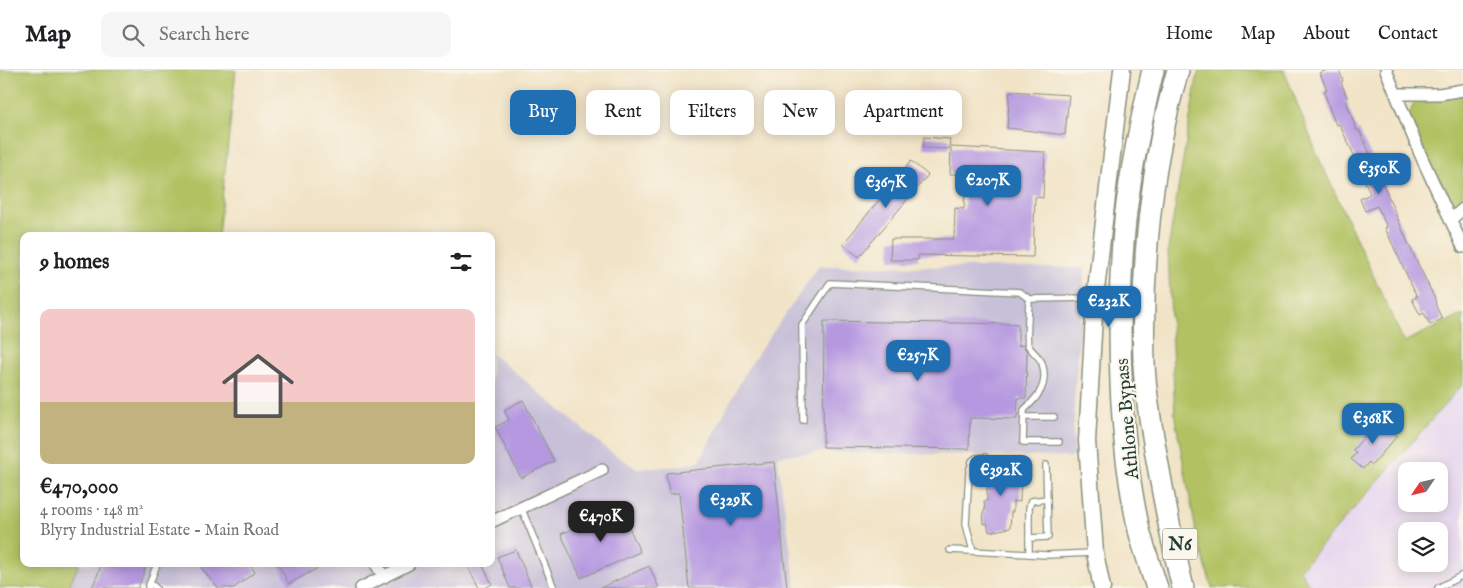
<!DOCTYPE html>
<html lang="en">
<head>
<meta charset="utf-8">
<style>
	body { margin:0; font-family:"IM FELL English",serif; background:#f6f6f6; color:#202124; height:100vh; display:flex; flex-direction:column; font-size:19px; white-space:nowrap }
	* { box-sizing:border-box; margin:0 }
	p { font-size:16px; color:#757577 }
	.icon { flex:none; width:28px; height:28px; fill:none; stroke:currentColor; stroke-width:2; stroke-linecap:round; stroke-linejoin:round }
	.map { position:relative; flex:1; overflow:hidden }
	.panel { position:absolute; left:20px; top:162px; width:475px; height:335px; display:flex; flex-direction:column; background:#fff; border-radius:10px; box-shadow:0 2px 12px #0003 }
	.panel>* { flex:none }
	.guide { position:absolute; left:510px; top:20px; width:475px; height:45px; display:flex; gap:10px }
	.needle { width:32px; rotate:235deg }
	.controls { position:absolute; left:1398px; top:392px; display:grid; gap:10px }
	.controls a { display:grid; place-items:center; width:50px; height:50px; border-radius:10px; background:#fff; box-shadow:0 2px 12px #0003; font-size:25px }
	.price { position:absolute; translate:-50% -42px; padding:0 11px; border-radius:10px; background:#1f6fb2; color:#fff; font-size:16px; line-height:32px; filter:drop-shadow(0 1px 2px #0008) }
	.price::after { content:''; position:absolute; left:50%; top:30px; width:15px; height:11px; margin-left:-8px; background:inherit; clip-path:polygon(0 0,100% 0,50% 100%) }
	.price.on { background:#222; color:#fff }
	ul { padding:0; list-style:none }
	li { display:grid; align-content:center; gap:10px; height:265px; padding:0 20px }
	li+li { border-top:1px solid #e0e0e0 }
	li span { display:grid; place-items:center; height:155px; border-radius:10px; color:#555 }
	li>.icon { margin-inline-start:auto }
	span .icon { width:90px; height:90px; fill:#fffc; stroke-width:1 }
	li b { font-size:21px }
	h2 { display:flex; justify-content:space-between; align-items:center; height:60px; padding:0 20px; font-size:21px }
	.chip { padding:0 18px; border-radius:10px; background:#fff; box-shadow:0 2px 12px #0003; font-size:18px; line-height:45px }
	.chip.on { background:#1f6fb2; color:#fff }
	header { display:flex; align-items:center; gap:30px; box-sizing:border-box; height:70px; padding:0 25px; background:#fff; border-bottom:1px solid #e0e0e0 }
	header strong { font-size:24px }
	nav { display:flex; gap:28px; margin-inline-start:auto; font-size:18px }
	.search { width:350px; height:45px; background:#f6f6f6; display:flex; align-items:center; gap:12px; box-sizing:border-box; padding:0 18px; border-radius:10px; color:#757577; font-size:19px }
	.map>svg:first-child { display:block }
	.built { fill:#e5d3f0; fill-rule:evenodd }
	.industrial { fill:#c7c0d8 }
	.green { fill:#b2c264; stroke:#68804c }
	.building { fill:#b598e0 }
	.lines { fill:none; stroke-linecap:round; stroke-linejoin:round }
	.lane-casing { stroke:#88907d; stroke-width:8 }
	.street-casing { stroke:#88907d; stroke-width:14 }
	.secondary-casing { stroke:#88907d; stroke-width:19 }
	.highway-casing { stroke:#88907d; stroke-width:24 }
	.lane { stroke:#fff; stroke-width:5.5 }
	.street { stroke:#fff; stroke-width:11 }
	.secondary { stroke:#fff; stroke-width:16 }
	.highway { stroke:#fff; stroke-width:21 }
	.labels { text-anchor:middle; stroke-width:4.5; stroke-linejoin:round; paint-order:stroke }
	.shield { fill:#fbf7ec; stroke:#61756b; stroke-width:1 }
	.shield-label { font-size:18px; font-weight:bold; fill:#1f3d34 }
	.street-label { font-size:19px; fill:#1f3d34; stroke:#fbf7ec }
</style>
</head>
<body>
<header>
<strong>Map</strong>
<div class="search"><svg class="icon" aria-label="search" viewBox="0 0 24 24"><circle cx="10" cy="10" r="6"/><path d="M15 15l6 6"/></svg>Search here</div>
<nav><a>Home</a><a>Map</a><a>About</a><a>Contact</a></nav>
</header>
<div class="map">
<svg width="1463" height="518" viewBox="0 0 1463 518">
	<rect width="100%" height="100%" fill="#fbf7ec"/>
	<filter id="ink" filterUnits="userSpaceOnUse"><feTurbulence type="fractalNoise" baseFrequency=".02" numOctaves="2"/><feDisplacementMap in="SourceGraphic" scale="10" xChannelSelector="R" yChannelSelector="G"/><feConvolveMatrix kernelMatrix="1 2 1 2 8 2 1 2 1" color-interpolation-filters="sRGB"/></filter>
	<filter id="wash" filterUnits="userSpaceOnUse"><feTurbulence type="fractalNoise" baseFrequency=".0096" numOctaves="4" result="noise"/><feDisplacementMap in="SourceGraphic" scale="20" xChannelSelector="R" yChannelSelector="G"/><feGaussianBlur stdDeviation="1.12" result="paint"/><feColorMatrix in="noise" values="0 0 0 0 0 0 0 0 0 0 0 0 0 0 0 0 0 1.4 0 .05"/><feComposite in="paint" operator="in"/></filter>
	<g filter="url(#wash)">
		<rect width="100%" height="100%" fill="#f1e3c6"/>
		<!-- built -->
		<path class="built" d="M1463,314V518H1311L1300,500ZM1406,401H1439V434H1406ZM1406,461H1439V494H1406Z"/>
		<!-- industrial -->
		<polygon class="industrial" points="819,196 1085,198 1075,320 1073,365 1075,387 822,382 777,386 796,518 68,518 79,494 491,494 491,284 506,295 608,380 637,399 679,396 699,392 746,301"/>
		<!-- green -->
		<g class="green">
			<polygon points="0,0 236,0 218,166 24,166 24,494 79,494 68,518 0,518"/>
			<polygon points="1200,0 1284,0 1317,84 1404,272 1463,244 1463,314 1300,500 1311,518 1212,518 1197,467 1175,348 1168,179 1197,7"/>
			<polygon points="1463,25 1463,135 1453,137 1448,134 1409,45 1414,33 1418,29"/>
		</g>
		<g id="blocks">
			<!-- building -->
			<g class="building">
				<polygon points="1327,0 1339,0 1343,11 1341,12 1348,30 1346,31 1357,61 1359,60 1373,90 1408,173 1435,229 1436,236 1442,249 1430,255 1424,243 1420,245 1412,229 1417,227 1385,158 1387,157 1377,136 1365,141 1360,129 1370,124 1354,85 1339,54 1336,55 1330,40 1324,21 1327,20 1320,3"/>
				<polygon points="1010,21 1069,25 1065,65 1007,58"/>
				<polygon points="924,67 950,69 949,79 923,78"/>
				<polygon points="951,77 1045,82 1043,128 1035,127 1033,187 918,185 918,190 890,190 891,169 954,169 955,138 964,139 966,104 950,104"/>
				<polygon points="911,91 928,105 859,187 843,174"/>
				<polygon points="824,251 1018,254 1018,276 1023,275 1027,282 1026,328 1018,328 1017,349 970,348 969,379 823,377"/>
				<polygon points="523,330 554,391 521,408 495,357 509,350 504,340"/>
				<polygon points="1378,350 1397,366 1372,395 1369,392 1363,399 1351,389 1356,383 1353,380"/>
				<polygon points="774,392 787,518 689,518 679,423 669,424 666,403"/>
				<polygon points="991,393 1005,398 1005,400 1021,400 1020,432 1013,431 1013,442 1011,442 1010,458 989,462 987,453 984,454 983,442 985,441 984,431 987,431 987,414"/>
				<polygon points="620,437 640,482 581,508 561,464"/>
				<polygon points="516,480 532,518 510,518 497,487"/>
				<polygon points="102,494 147,494 138,518 92,518"/>
				<polygon points="198,494 249,494 255,502 234,518 218,518"/>
				<polygon points="278,494 325,494 289,514"/>
				<polygon points="473,494 482,494 492,514 485,518 479,518 468,496"/>
				<polygon points="649,496 659,518 600,518"/>
			</g>
		</g>
	</g>
	<g filter="url(#ink)">
		<use href="#blocks" fill-opacity="0" stroke="#88907d" stroke-width="1"/>
		<g class="lines">
			<!-- lane casing -->
			<g class="lane-casing">
				<g id="lane">
					<path d="M1029,229C1029,237 1026,269 1028,275C1032,282 1039,286 1042,293C1049,315 1038,327 1024,340L1023,372H1059"/>
					<polyline points="1024,347 1054,347"/>
					<polyline points="803,350 802,255 830,213 1020,222 1029,229 1093,228"/>
					<polyline points="521,437 554,518"/>
					<polyline points="1029,468 1048,467 1046,395"/>
					<polyline points="950,480 1047,485 1092,483"/>
					<polyline points="973,481 966,454 969,402 972,391 976,388 985,387"/>
					<polyline points="1029,484 1029,438 1031,431 1047,429"/>
					<polyline points="150,513 156,518"/>
					<polyline points="148,518 157,494"/>
					<polyline points="1438,518 1463,505"/>
				</g>
			</g>
			<!-- street casing -->
			<g class="street-casing">
				<g id="street">
					<polyline points="1386,0 1421,86 1463,177"/>
					<polyline points="1396,24 1439,24 1463,20"/>
					<polyline points="1450,150 1463,139"/>
					<polyline points="491,452 602,400"/>
					<polyline points="376,494 384,507"/>
					<polyline points="361,518 409,494"/>
				</g>
			</g>
			<!-- secondary casing -->
			<g class="secondary-casing">
				<polyline id="secondary" points="1102,518 1095,483 1087,371 1095,228 1122,0"/>
			</g>
			<!-- highway casing -->
			<g class="highway-casing">
				<g id="highway">
					<path d="M1153,0C1143,42 1134,84 1128,127C1119,188 1119,251 1121,313C1123,362 1128,411 1139,460C1144,479 1151,499 1157,518"/>
					<path d="M1178,0C1151,92 1141,197 1144,293C1145,324 1151,354 1156,384C1164,429 1172,474 1183,518"/>
				</g>
			</g>
			<!-- lane -->
			<use href="#lane" class="lane"/>
			<!-- street -->
			<use href="#street" class="street"/>
			<!-- secondary -->
			<use href="#secondary" class="secondary"/>
			<!-- highway -->
			<use href="#highway" class="highway"/>
		</g>
	</g>
	<g class="labels">
		<!-- shield labels -->
		<rect class="shield" x="1162.5" y="458.5" width="35" height="31" rx="4"/>
		<g class="shield-label">
			<text x="1180" y="480">N6</text>
		</g>
		<!-- street labels -->
		<g class="street-label">
			<text transform="translate(1126 349) rotate(-95)" y="7">Athlone Bypass</text>
		</g>
	</g>
</svg>
<div class="controls">
<a><svg class="needle" viewBox="-14 -14 28 28"><path d="M0-13l5 13h-10z" fill="#e53935"/><path d="M0 13l5-13h-10z" fill="#757577"/></svg></a>
<a><svg class="icon" aria-label="layers" viewBox="0 0 24 24"><path d="M12 4l9 5-9 5-9-5zM3 14l9 5 9-5"/></svg></a>
</div>
<b class="price" style="left:1379px;top:125px">€350K</b>
<b class="price" style="left:988px;top:137px">€207K</b>
<b class="price" style="left:886px;top:139px">€367K</b>
<b class="price" style="left:1109px;top:258px">€232K</b>
<b class="price" style="left:918px;top:312px">€257K</b>
<b class="price" style="left:1373px;top:375px">€368K</b>
<b class="price" style="left:1001px;top:427px">€392K</b>
<b class="price" style="left:731px;top:457px">€329K</b>
<b class="price on" style="left:601px;top:473px">€470K</b>
<div class="guide">
<a class="chip on">Buy</a>
<a class="chip">Rent</a>
<a class="chip">Filters</a>
<a class="chip">New</a>
<a class="chip">Apartment</a>
</div>
<section class="panel">
<h2>9 homes<svg class="icon" aria-label="filters" viewBox="0 0 24 24"><path d="M4 7h16M4 17h16"/><circle cx="9" cy="7" r="2"/><circle cx="15" cy="17" r="2"/></svg></h2>
<ul>
<li><span style="background:linear-gradient(#f6c9c9 60%,#c2b280 0)"><svg class="icon" aria-label="home" viewBox="0 0 24 24"><path d="M3 11l9-7 9 7M6 9v11h12V9"/></svg></span><div><b>€470,000</b><p>4 rooms · 148 m²</p><p>Blyry Industrial Estate - Main Road</p></div></li>
</ul>
</section>
</div>
</body>
</html>
